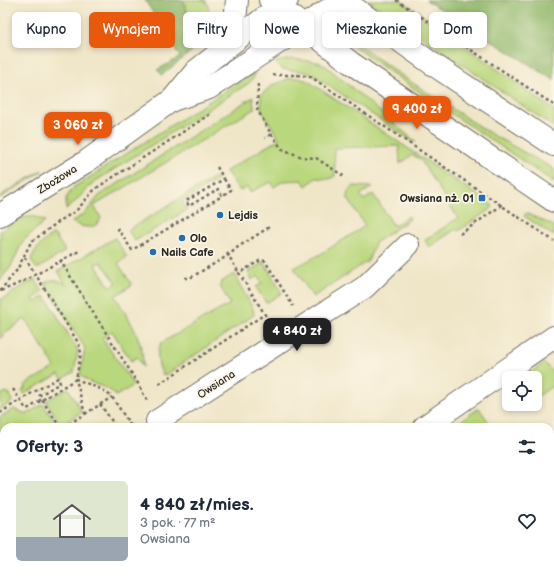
<!DOCTYPE html>
<html lang="pl">
<head>
<meta charset="utf-8">
<style>
	body { margin:0; font-family:"Balsamiq Sans",sans-serif; background:#f2f2f3; color:#1f2937; height:100vh; display:flex; flex-direction:column; font-size:15px; white-space:nowrap }
	* { box-sizing:border-box; margin:0 }
	p { font-size:13px; color:#747a83 }
	.icon { flex:none; width:22px; height:22px; fill:none; stroke:currentColor; stroke-width:2; stroke-linecap:round; stroke-linejoin:round }
	.map { position:relative; flex:1; overflow:hidden }
	.panel { position:absolute; left:0px; top:423px; width:554px; height:156px; display:flex; flex-direction:column; background:#fff; border-radius:12px 12px 0 0; box-shadow:0 2px 6px #0003 }
	.panel>* { flex:none }
	.hud { position:absolute; left:12px; top:12px; width:530px; height:36px; display:flex; gap:8px }
	.fabs { position:absolute; left:502px; top:371px; display:grid; gap:8px }
	.fabs a { display:grid; place-items:center; width:40px; height:40px; border-radius:6px; background:#fff; box-shadow:0 2px 6px #0003; font-size:20px }
	.price { position:absolute; translate:-50% -34px; padding:0 9px; border-radius:8px; background:#ea580c; color:#fff; font-size:13px; line-height:26px; filter:drop-shadow(0 1px 2px #0008) }
	.price::after { content:''; position:absolute; left:50%; top:24px; width:12px; height:9px; margin-left:-6px; background:inherit; clip-path:polygon(0 0,100% 0,50% 100%) }
	.price.selected { background:#222; color:#fff }
	ul { padding:0; list-style:none }
	li { display:flex; align-items:center; gap:12px; height:100px; padding:0 16px }
	li+li { border-top:1px solid #e0e1e3 }
	li span { display:grid; place-items:center; flex:none; width:112px; height:80px; border-radius:6px; color:#555 }
	li>.icon { margin-inline-start:auto }
	span .icon { width:48px; height:48px; fill:#fffc; stroke-width:1 }
	li b { font-size:17px }
	h2 { display:flex; justify-content:space-between; align-items:center; height:48px; padding:0 16px; font-size:17px }
	.pill { padding:0 14px; border-radius:6px; background:#fff; box-shadow:0 2px 6px #0003; font-size:14px; line-height:36px }
	.pill.selected { background:#ea580c; color:#fff }
	.map>svg:first-child { display:block }
	.green { fill:#b9d77d; stroke:#728154; fill-rule:evenodd }
	.forest { fill:#92b86c; stroke:#5e724c }
	.lines { fill:none; stroke-linecap:round; stroke-linejoin:round }
	.minor-casing { stroke:#706c62; stroke-width:24 }
	.major-casing { stroke:#706c62; stroke-width:24 }
	.path { stroke:#706c62; stroke-width:2.5; stroke-dasharray:3 3; stroke-linecap:butt }
	.minor { stroke:#fff; stroke-width:22 }
	.major { stroke:#fff; stroke-width:22 }
	.poi-dot { fill:#1f6fb2; stroke:#fcf5e5; stroke-width:1.5 }
	.labels { text-anchor:middle; stroke-width:3.5; stroke-linejoin:round; paint-order:stroke }
	.street-label { font-size:11px; fill:#2b2b2b; stroke:#fcf5e5 }
	.poi-label { font-size:11px; font-weight:bold; fill:#2b2b2b; stroke:#fcf5e5; text-anchor:start }
</style>
</head>
<body>
<div class="map">
<svg width="554" height="579" viewBox="0 0 554 579">
	<rect width="100%" height="100%" fill="#fcf5e5"/>
	<filter id="ink" filterUnits="userSpaceOnUse"><feTurbulence type="fractalNoise" baseFrequency=".025" numOctaves="2"/><feDisplacementMap in="SourceGraphic" scale="8" xChannelSelector="R" yChannelSelector="G"/><feConvolveMatrix kernelMatrix="1 2 1 2 8 2 1 2 1" color-interpolation-filters="sRGB"/></filter>
	<filter id="wash" filterUnits="userSpaceOnUse"><feTurbulence type="fractalNoise" baseFrequency=".012" numOctaves="4" result="noise"/><feDisplacementMap in="SourceGraphic" scale="16" xChannelSelector="R" yChannelSelector="G"/><feGaussianBlur stdDeviation="0.9" result="paint"/><feColorMatrix in="noise" values="0 0 0 0 0 0 0 0 0 0 0 0 0 0 0 0 0 1.4 0 .05"/><feComposite in="paint" operator="in"/></filter>
	<g filter="url(#wash)">
		<rect width="100%" height="100%" fill="#efe5c7"/>
		<!-- green -->
		<g class="green">
			<path d="M183,0H205C210,6 209,14 208,21L214,25L209,34L192,25Z"/>
			<polygon points="367,0 401,0 554,110 554,127"/>
			<polygon points="331,25 408,80 491,134 554,169 554,182 409,85 331,30 329,27"/>
			<polygon points="292,59 318,62 326,66 416,142 412,141 316,77 306,72 282,69 275,62"/>
			<path d="M255,72L254,77L249,83L94,182C84,190 77,202 66,209V198L74,187Z"/>
			<polygon points="290,78 299,78 308,81 492,205 492,208 458,231 456,229 429,247 425,240 458,218 420,159 412,155 400,164 399,146 334,148 335,176 329,179 316,178 306,186 302,180 283,181 274,187 271,182 250,192 247,187 240,191 226,171 279,139 261,109 261,95 272,85"/>
			<path d="M253,97L254,109L94,206L101,218C95,232 82,227 72,222L85,213L100,195Z"/>
			<polygon points="42,170 41,172 0,198 0,196"/>
			<polygon points="215,177 217,180 182,202 187,210 135,241 128,230"/>
			<polygon points="354,186 372,187 360,195 364,200 373,194 394,226 409,216 410,219 376,242 368,261 313,297 294,268 319,255 365,226 347,197 348,191"/>
			<polygon points="526,213 554,226 554,236 524,216"/>
			<polygon points="32,216 45,221 23,241 10,268 0,280 0,231 20,219"/>
			<path d="M54,234L64,249V252L39,268H36L31,260C35,248 43,241 54,234Z"/>
			<path d="M115,238L127,257L118,263L132,285L115,296C129,319 144,340 143,367L137,357L131,361L112,331L102,338L134,385L116,396C108,384 88,386 80,374L85,348L45,283C53,278 59,279 66,285L58,271ZM101,262L117,283L110,287L95,264Z"/>
			<polygon points="264,262 282,293 266,303 256,287 262,283 258,276 252,280 248,272"/>
			<path d="M234,274L253,309L254,315L164,376C158,368 155,353 161,343L230,304L220,286L221,282Z"/>
			<polygon points="35,279 43,292 33,299 35,302 45,296 78,350 74,372 62,379 59,374 24,394 22,391 25,388 24,385 55,367 25,319 3,334 4,336 0,339 0,300"/>
			<polygon points="544,363 554,373 554,385 535,398 535,378 523,378"/>
			<polygon points="68,388 82,412 61,425 46,401"/>
			<polygon points="6,392 10,394 12,402 0,409 0,395"/>
			<polygon points="43,404 58,427 4,427 3,460 0,455 0,417 14,409 27,414"/>
			<polygon points="479,408 492,427 453,427"/>
			<polygon points="4,518 4,551 0,547 0,521"/>
			<polygon points="28,575 59,575 53,579 32,579"/>
		</g>
		<!-- forest -->
		<g class="forest">
			<polygon points="145,0 183,0 192,25 209,34 203,42 162,75 157,70 180,57"/>
			<polygon points="426,0 554,0 554,80"/>
		</g>
	</g>
	<g filter="url(#ink)">
		<g class="lines">
			<!-- minor casing -->
			<g class="minor-casing">
				<g id="minor">
					<polyline points="221,47 235,21 237,0"/>
					<polyline points="172,100 209,88 343,0"/>
					<polyline points="0,215 87,161 172,100 196,71 287,0"/>
					<polyline points="161,427 157,421 365,287 408,245"/>
					<polyline points="424,427 554,337"/>
					<polyline points="269,575 273,579"/>
					<polyline points="212,579 218,575"/>
				</g>
			</g>
			<!-- major casing -->
			<g class="major-casing">
				<g id="major">
					<polyline points="270,0 351,63 554,201"/>
					<polyline points="343,0 431,63 554,145"/>
				</g>
			</g>
			<!-- path -->
			<g class="path">
				<polyline points="396,0 554,105"/>
				<polyline points="273,75 297,75 311,77 554,241"/>
				<polyline points="258,84 257,109 271,134 265,138"/>
				<polyline points="271,134 282,149 302,157 316,158 345,177"/>
				<polyline points="217,167 224,179 186,201 189,206 218,189 222,196 231,190 224,179"/>
				<polyline points="117,228 132,250 222,196"/>
				<polyline points="460,234 502,205"/>
				<polyline points="227,253 239,273"/>
				<polyline points="60,260 139,385 147,401"/>
				<polyline points="185,278 190,278 229,255 238,247 271,226"/>
				<polyline points="0,291 17,270 31,242 61,220 76,211 95,189 212,113"/>
				<polyline points="1,291 20,283 79,251"/>
				<polyline points="269,321 239,273 261,260 265,261 293,306"/>
				<polyline points="159,384 265,314"/>
				<polyline points="13,389 20,400 58,378 60,383 40,395 39,397 40,401"/>
				<polyline points="42,400 60,427"/>
				<polyline points="100,404 116,427"/>
				<polyline points="0,413 20,400 26,409 29,408 76,379 81,353 79,344 24,256"/>
				<polyline points="85,414 112,397"/>
				<polyline points="64,427 85,414 76,379 103,390 112,397 131,426"/>
				<polyline points="0,469 4,466"/>
				<polyline points="550,500 554,507"/>
			</g>
			<!-- minor -->
			<use href="#minor" class="minor"/>
			<!-- major -->
			<use href="#major" class="major"/>
		</g>
	</g>
	<!-- markers -->
	<g class="poi-dot">
		<rect x="478" y="194" width="8" height="8" rx="2"/>
		<circle cx="220" cy="215" r="4"/>
		<circle cx="182" cy="238" r="4"/>
		<circle cx="153" cy="252" r="4"/>
	</g>
	<g class="labels">
		<!-- street labels -->
		<g class="street-label">
			<text transform="translate(57 179) rotate(-32)" y="4">Zbożowa</text>
			<text transform="translate(216 384) rotate(-33)" y="4">Owsiana</text>
		</g>
		<!-- poi labels -->
		<g class="poi-label">
			<text x="474" y="202" text-anchor="end">Owsiana nż. 01</text>
			<text x="228" y="219">Lejdis</text>
			<text x="190" y="242">Olo</text>
			<text x="161" y="256">Nails Cafe</text>
		</g>
	</g>
</svg>
<div class="fabs">
<a><svg class="icon" aria-label="locate" viewBox="0 0 24 24"><circle cx="12" cy="12" r="6"/><path d="M12 2v4M12 18v4M2 12h4M18 12h4"/></svg></a>
</div>
<b class="price" style="left:417px;top:130px">9 400 zł</b>
<b class="price" style="left:78px;top:146px">3 060 zł</b>
<b class="price selected" style="left:297px;top:352px">4 840 zł</b>
<div class="hud">
<a class="pill">Kupno</a>
<a class="pill selected">Wynajem</a>
<a class="pill">Filtry</a>
<a class="pill">Nowe</a>
<a class="pill">Mieszkanie</a>
<a class="pill">Dom</a>
</div>
<section class="panel">
<h2>Oferty: 3<svg class="icon" aria-label="filters" viewBox="0 0 24 24"><path d="M4 7h16M4 17h16"/><circle cx="9" cy="7" r="2"/><circle cx="15" cy="17" r="2"/></svg></h2>
<ul>
<li><span style="background:linear-gradient(#dfe7d0 70%,#9aa5b1 0)"><svg class="icon" aria-label="home" viewBox="0 0 24 24"><path d="M3 11l9-7 9 7M6 9v11h12V9"/></svg></span><div><b>4 840 zł/mies.</b><p>3 pok. · 77 m²</p><p>Owsiana</p></div><svg class="icon" aria-label="heart" viewBox="0 0 24 24"><path d="M12 20l-8-8c-3-5 5-10 8-4 3-6 11-1 8 4z"/></svg></li>
</ul>
</section>
</div>
</body>
</html>
